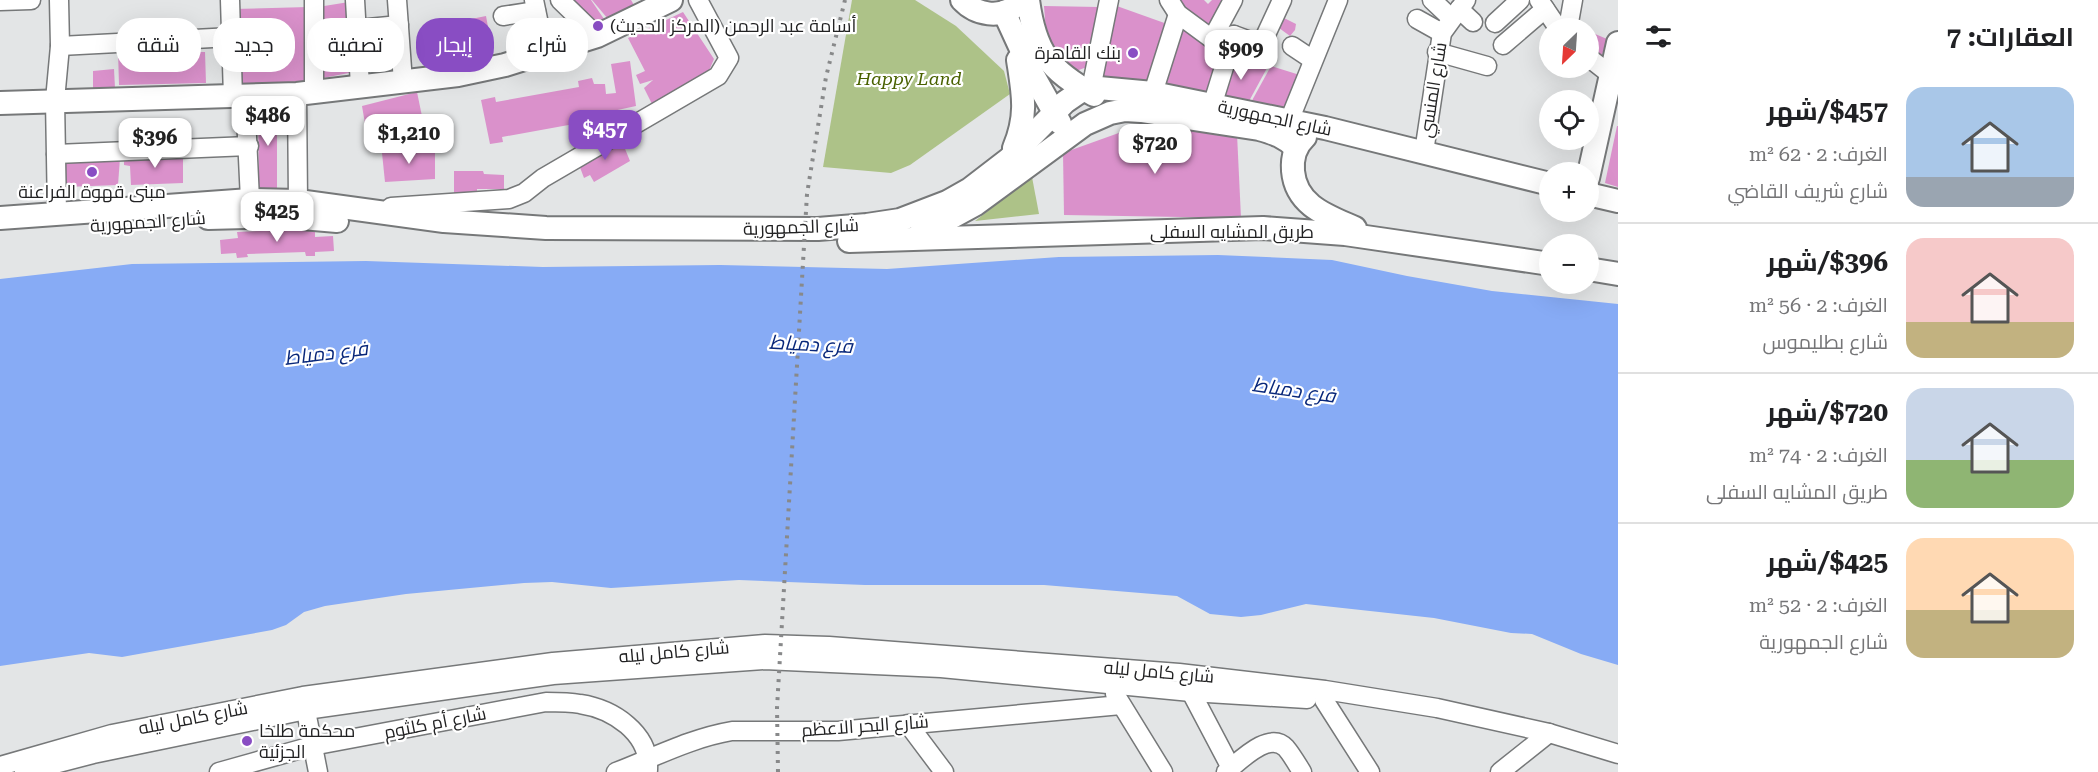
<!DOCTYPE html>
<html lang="ar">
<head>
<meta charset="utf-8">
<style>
	body { margin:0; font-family:"Roboto Serif",Cairo,serif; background:#f6f6f6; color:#202124; direction:rtl; height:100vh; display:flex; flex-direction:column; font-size:22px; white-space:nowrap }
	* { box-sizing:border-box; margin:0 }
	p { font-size:20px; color:#757577 }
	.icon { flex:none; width:33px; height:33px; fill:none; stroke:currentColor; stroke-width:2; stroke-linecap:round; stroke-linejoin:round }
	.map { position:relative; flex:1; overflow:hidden; direction:ltr }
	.drawer { display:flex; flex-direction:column; background:#fff; width:480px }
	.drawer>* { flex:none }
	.guide { position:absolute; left:18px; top:18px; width:570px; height:54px; direction:rtl; display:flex; gap:12px }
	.needle { width:39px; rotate:205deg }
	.fabs { position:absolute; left:1539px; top:18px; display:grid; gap:12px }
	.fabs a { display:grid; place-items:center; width:60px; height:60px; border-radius:50%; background:#fff; box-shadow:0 6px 24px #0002; font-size:30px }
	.price { position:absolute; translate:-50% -51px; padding:0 14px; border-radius:12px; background:#fff; color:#222; font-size:20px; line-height:39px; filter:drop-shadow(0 2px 3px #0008) }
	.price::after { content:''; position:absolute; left:50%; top:36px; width:18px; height:14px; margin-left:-9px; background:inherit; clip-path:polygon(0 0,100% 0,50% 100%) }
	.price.active { background:#894dc3; color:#fff }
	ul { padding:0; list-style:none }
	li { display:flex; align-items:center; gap:18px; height:150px; padding:0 24px }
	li+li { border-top:2px solid #e0e0e0 }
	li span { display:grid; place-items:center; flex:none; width:168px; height:120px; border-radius:18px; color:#555 }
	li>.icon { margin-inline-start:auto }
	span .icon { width:72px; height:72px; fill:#fffc; stroke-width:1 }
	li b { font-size:26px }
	h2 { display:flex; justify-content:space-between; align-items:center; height:72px; padding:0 24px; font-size:26px }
	.pill { padding:0 21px; border-radius:24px; background:#fff; box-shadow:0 6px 24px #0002; font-size:21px; line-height:54px }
	.pill.active { background:#894dc3; color:#fff }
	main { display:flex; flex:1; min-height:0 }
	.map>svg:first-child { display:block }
	.green { fill:#adc288 }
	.water { fill:#87abf5 }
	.building { fill:#da91cb }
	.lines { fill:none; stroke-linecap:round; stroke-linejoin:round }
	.minor-casing { stroke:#767879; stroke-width:21 }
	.major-casing { stroke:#767879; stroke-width:26 }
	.minor { stroke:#fff; stroke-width:18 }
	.major { stroke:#fff; stroke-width:22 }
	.rail { stroke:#88898a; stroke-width:4; stroke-dasharray:3 6; stroke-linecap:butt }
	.poi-dot { fill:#894dc3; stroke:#fff; stroke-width:2 }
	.labels { text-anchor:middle; stroke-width:4.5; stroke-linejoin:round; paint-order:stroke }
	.poi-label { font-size:18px; fill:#222223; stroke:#fff; text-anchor:start }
	.park-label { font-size:18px; font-style:italic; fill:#496100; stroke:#fff }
	.street-label { font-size:18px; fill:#222223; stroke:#fff }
	.water-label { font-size:20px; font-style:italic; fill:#08277a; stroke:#fff }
</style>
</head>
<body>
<main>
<section class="drawer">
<h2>العقارات: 7<svg class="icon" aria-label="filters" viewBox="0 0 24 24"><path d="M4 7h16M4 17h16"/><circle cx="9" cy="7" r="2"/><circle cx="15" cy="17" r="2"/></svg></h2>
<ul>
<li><span style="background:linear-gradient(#a9c7e8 75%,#9aa5b1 0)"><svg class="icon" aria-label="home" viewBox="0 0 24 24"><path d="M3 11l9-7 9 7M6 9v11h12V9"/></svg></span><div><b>$457/شهر</b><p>الغرف: 2 · 62 m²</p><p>شارع شريف القاضي</p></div></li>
<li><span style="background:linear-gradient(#f6c9c9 70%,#c2b280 0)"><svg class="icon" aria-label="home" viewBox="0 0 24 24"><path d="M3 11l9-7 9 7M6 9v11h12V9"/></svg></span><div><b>$396/شهر</b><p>الغرف: 2 · 56 m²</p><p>شارع بطليموس</p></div></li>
<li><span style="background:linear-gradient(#c9d6e8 60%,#8fb573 0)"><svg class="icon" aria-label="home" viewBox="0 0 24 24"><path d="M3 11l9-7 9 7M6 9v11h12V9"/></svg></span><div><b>$720/شهر</b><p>الغرف: 2 · 74 m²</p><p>طريق المشايه السفلى</p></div></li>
<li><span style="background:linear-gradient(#ffd9b3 60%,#c2b280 0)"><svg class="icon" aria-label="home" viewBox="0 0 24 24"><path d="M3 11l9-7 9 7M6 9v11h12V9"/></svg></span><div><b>$425/شهر</b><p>الغرف: 2 · 52 m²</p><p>شارع الجمهورية</p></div></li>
</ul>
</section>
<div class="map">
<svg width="1618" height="772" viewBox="0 0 1618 772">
	<rect width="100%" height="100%" fill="#e3e5e6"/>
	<!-- green -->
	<g class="green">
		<polygon points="852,0 915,0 956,26 1004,71 1010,94 910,165 891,173 823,167"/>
		<polygon points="1032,177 1039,214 975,221"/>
	</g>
	<!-- water -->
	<polygon class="water" points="1218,255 1332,260 1407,276 1492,291 1618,304 1618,665 1581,654 1532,634 1511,633 1434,618 1306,604 1261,615 1241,617 1210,614 1177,596 1044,585 865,585 739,580 611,588 552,582 524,583 406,594 325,606 304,612 286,625 272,630 133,655 122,657 89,653 0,666 0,279 132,264 366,261 543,267 720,265 887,269 1059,257"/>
	<!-- building -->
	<g class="building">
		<polygon points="560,0 591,0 604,19 588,28"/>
		<polygon points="592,0 631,0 634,5 608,19"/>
		<polygon points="1175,0 1204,0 1208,4 1212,0 1225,0 1222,20 1204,30"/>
		<polygon points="349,2 359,71 323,78 318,7"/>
		<polygon points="1114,5 1170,25 1150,88 1100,82"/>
		<polygon points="1044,6 1099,7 1087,67 1076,71 1070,69 1047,45"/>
		<polygon points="308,7 307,84 235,84 234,9"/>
		<polygon points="683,12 714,59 705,80 654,108 644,88 653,80 640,84 636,75 645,71 628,38"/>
		<polygon points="486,16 491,43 473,47 473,51 466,52 463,49 456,22"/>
		<polygon points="1284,18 1296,24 1295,30 1290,36 1279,28"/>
		<polygon points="1179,24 1233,35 1210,101 1156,89"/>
		<polygon points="1588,31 1607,39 1602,55 1588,55"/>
		<polygon points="118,51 205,52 206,83 119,85"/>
		<polygon points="1232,56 1267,68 1248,103 1217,100"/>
		<polygon points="630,61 636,106 599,114 601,123 586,126 585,122 502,137 503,142 490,144 481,100 495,97 496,102 579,87 578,81 592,78 594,84 605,84 606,94 616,93 611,64"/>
		<polygon points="1271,66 1303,76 1285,113 1249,106"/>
		<polygon points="114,69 115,88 93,88 93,71"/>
		<polygon points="417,92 425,131 368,141 362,106"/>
		<polygon points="277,101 277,191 259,192 258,104"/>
		<polygon points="1141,125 1237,134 1241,218 1064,215 1063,153"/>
		<polygon points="1617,126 1618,126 1618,187 1605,183"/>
		<polygon points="621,139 630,161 594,182 590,175 584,178 578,162"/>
		<polygon points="435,148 435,179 385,182 382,153"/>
		<polygon points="183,153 183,183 131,185 130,166 124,165 124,155"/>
		<polygon points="120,158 118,185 66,187 66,159"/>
		<polygon points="454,171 483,171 484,174 504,175 504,189 477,189 477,194 454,194"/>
		<polygon points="315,229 315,237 333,236 334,251 315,252 315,256 306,256 305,252 247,254 248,257 237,258 236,253 221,254 220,240 238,238 237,232"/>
	</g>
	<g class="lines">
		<!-- minor casing -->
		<g class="minor-casing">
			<g id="minor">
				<polyline points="230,0 233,97"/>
				<polyline points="314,0 314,92"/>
				<polyline points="355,0 360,86"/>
				<polyline points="397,0 403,82"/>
				<polyline points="534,0 545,53"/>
				<polyline points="560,0 597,36"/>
				<polyline points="1169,0 1178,14 1212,39 1234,35 1253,42 1263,41 1282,0"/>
				<polyline points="1432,0 1451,18"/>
				<polyline points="1539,0 1558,28"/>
				<polyline points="0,1 31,0"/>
				<polyline points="1459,9 1473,22"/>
				<polyline points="503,16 536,11"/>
				<polyline points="1417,19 1442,33"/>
				<polyline points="1495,23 1520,0"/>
				<polyline points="1568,28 1573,0"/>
				<polyline points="358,29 399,25"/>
				<polyline points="450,31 458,75"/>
				<polyline points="1212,39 1233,0"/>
				<polyline points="1503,45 1545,9"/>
				<polyline points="60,46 232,37"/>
				<polyline points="1292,46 1313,60"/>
				<polyline points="1437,52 1487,66"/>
				<polyline points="1588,57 1611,75 1618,77"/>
				<polyline points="1091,89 1109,0"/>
				<polyline points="1153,93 1178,14"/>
				<polyline points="297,94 298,201"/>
				<polyline points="245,95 250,200"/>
				<polyline points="1212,106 1234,35"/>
				<polyline points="1289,121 1338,0"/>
				<polyline points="1424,152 1442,33 1466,0"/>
				<polyline points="56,154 249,146"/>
				<polyline points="391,207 509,199 524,193 543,178 718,76 729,58 698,0"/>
				<polyline points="57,214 55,100 60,46 59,0"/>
				<polyline points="1191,692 1231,768"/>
				<polyline points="1115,694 1163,772"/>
				<polyline points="1324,700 1370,772"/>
				<polyline points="304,701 318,772"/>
				<polyline points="908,724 944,772"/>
				<polyline points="0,766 112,734 303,696 553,662 765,644 829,646 1179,673 1325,690 1437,708 1549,733 1618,754"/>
				<polyline points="24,772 93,754 306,710 553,675 764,660 941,668 1191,692 1307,699"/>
				<path d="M219,772L312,746L546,702C557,702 569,702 580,704C613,709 650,733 648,770"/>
				<path d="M616,772C655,757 691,738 732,731H838L1121,705"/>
				<path d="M1226,772C1240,761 1269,730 1286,748C1292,755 1297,764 1302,772"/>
				<polyline points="1500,772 1549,733"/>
			</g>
		</g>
		<!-- major casing -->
		<g class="major-casing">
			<g id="major">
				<path d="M962,0C976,15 1000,19 1017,5"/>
				<path d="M1028,0C1035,52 1049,70 1094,95"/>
				<polyline points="1004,12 1032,73 1060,123"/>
				<polyline points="0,103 297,94 458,75 505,65 597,36 671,0"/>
				<path d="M1305,137C1295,146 1292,158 1293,171C1296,206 1328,216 1355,228"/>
				<path d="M1014,148C1028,115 1023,93 1018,60"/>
				<polyline points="1588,178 1618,43"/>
				<polyline points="1588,194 1618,201"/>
				<polyline points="0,218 250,200 298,201 444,221 546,228 818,229 867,225 900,220 947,202 970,189 1009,159 1065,102 1084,89 1099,88 1153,93 1325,128 1550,184"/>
				<polyline points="208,218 279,216 337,221"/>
				<path d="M919,235L976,204L1085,124L1110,113L1125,110L1141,111L1259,129C1274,133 1285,137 1296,148"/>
				<polyline points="849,241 1263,228 1345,234 1550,264"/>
				<polyline points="1588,269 1618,274"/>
			</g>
		</g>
		<!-- minor -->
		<use href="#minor" class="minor"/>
		<!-- major -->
		<use href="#major" class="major"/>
		<!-- rail -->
		<polyline class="rail" points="778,772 777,708 807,194 826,77 845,0"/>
	</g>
	<!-- markers -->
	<g class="poi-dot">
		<circle cx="598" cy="26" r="6"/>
		<circle cx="1133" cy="53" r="6"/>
		<circle cx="92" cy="172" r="6"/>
		<circle cx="247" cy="741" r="6"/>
	</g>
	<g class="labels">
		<!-- poi labels -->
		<g class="poi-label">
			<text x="610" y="32">أسامة عبد الرحمن (المركز الحديث)</text>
			<text x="1121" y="59" text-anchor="end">بنك القاهرة</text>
			<text x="92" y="198" text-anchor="middle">مبنى قهوة الفراعنة</text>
			<text x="259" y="737">محكمة طلخا<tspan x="259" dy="21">الجزئية</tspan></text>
		</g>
		<!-- park labels -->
		<g class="park-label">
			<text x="909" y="85">Happy Land</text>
		</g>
		<!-- street labels -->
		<g class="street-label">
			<text transform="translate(1433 90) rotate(-81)" y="6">شارع المنسي</text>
			<text transform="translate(1275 118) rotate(12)" y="6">شارع الجمهورية</text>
			<text transform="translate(148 222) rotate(-4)" y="6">شارع الجمهورية</text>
			<text transform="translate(801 227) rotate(-2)" y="6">شارع الجمهورية</text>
			<text x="1232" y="238">طريق المشايه السفلى</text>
			<text transform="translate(674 652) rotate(-5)" y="6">شارع كامل ليله</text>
			<text transform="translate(1159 672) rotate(5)" y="6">شارع كامل ليله</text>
			<text transform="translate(193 718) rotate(-11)" y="6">شارع كامل ليله</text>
			<text transform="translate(435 723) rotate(-11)" y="6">شارع أم كلثوم</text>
			<text transform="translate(865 726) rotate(-4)" y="6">شارع البحر الاعظم</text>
		</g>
		<!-- water labels -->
		<g class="water-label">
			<text transform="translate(811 344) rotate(3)" y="7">فرع دمياط</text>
			<text transform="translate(326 353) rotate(-7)" y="7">فرع دمياط</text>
			<text transform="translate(1294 390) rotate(8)" y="7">فرع دمياط</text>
		</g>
	</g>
</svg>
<div class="fabs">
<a><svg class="needle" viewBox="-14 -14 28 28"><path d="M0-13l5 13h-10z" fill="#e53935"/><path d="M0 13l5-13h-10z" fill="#757577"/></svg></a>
<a><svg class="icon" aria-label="locate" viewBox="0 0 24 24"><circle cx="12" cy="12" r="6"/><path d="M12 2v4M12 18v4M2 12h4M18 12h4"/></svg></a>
<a>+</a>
<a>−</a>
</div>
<b class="price" style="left:1241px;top:81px">$909</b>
<b class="price" style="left:268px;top:147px">$486</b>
<b class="price active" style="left:605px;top:161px">$457</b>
<b class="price" style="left:409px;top:165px">$1,210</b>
<b class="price" style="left:155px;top:169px">$396</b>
<b class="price" style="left:1155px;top:175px">$720</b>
<b class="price" style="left:277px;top:243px">$425</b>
<div class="guide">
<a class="pill">شراء</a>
<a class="pill active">إيجار</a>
<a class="pill">تصفية</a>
<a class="pill">جديد</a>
<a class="pill">شقة</a>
</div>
</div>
</main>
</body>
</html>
